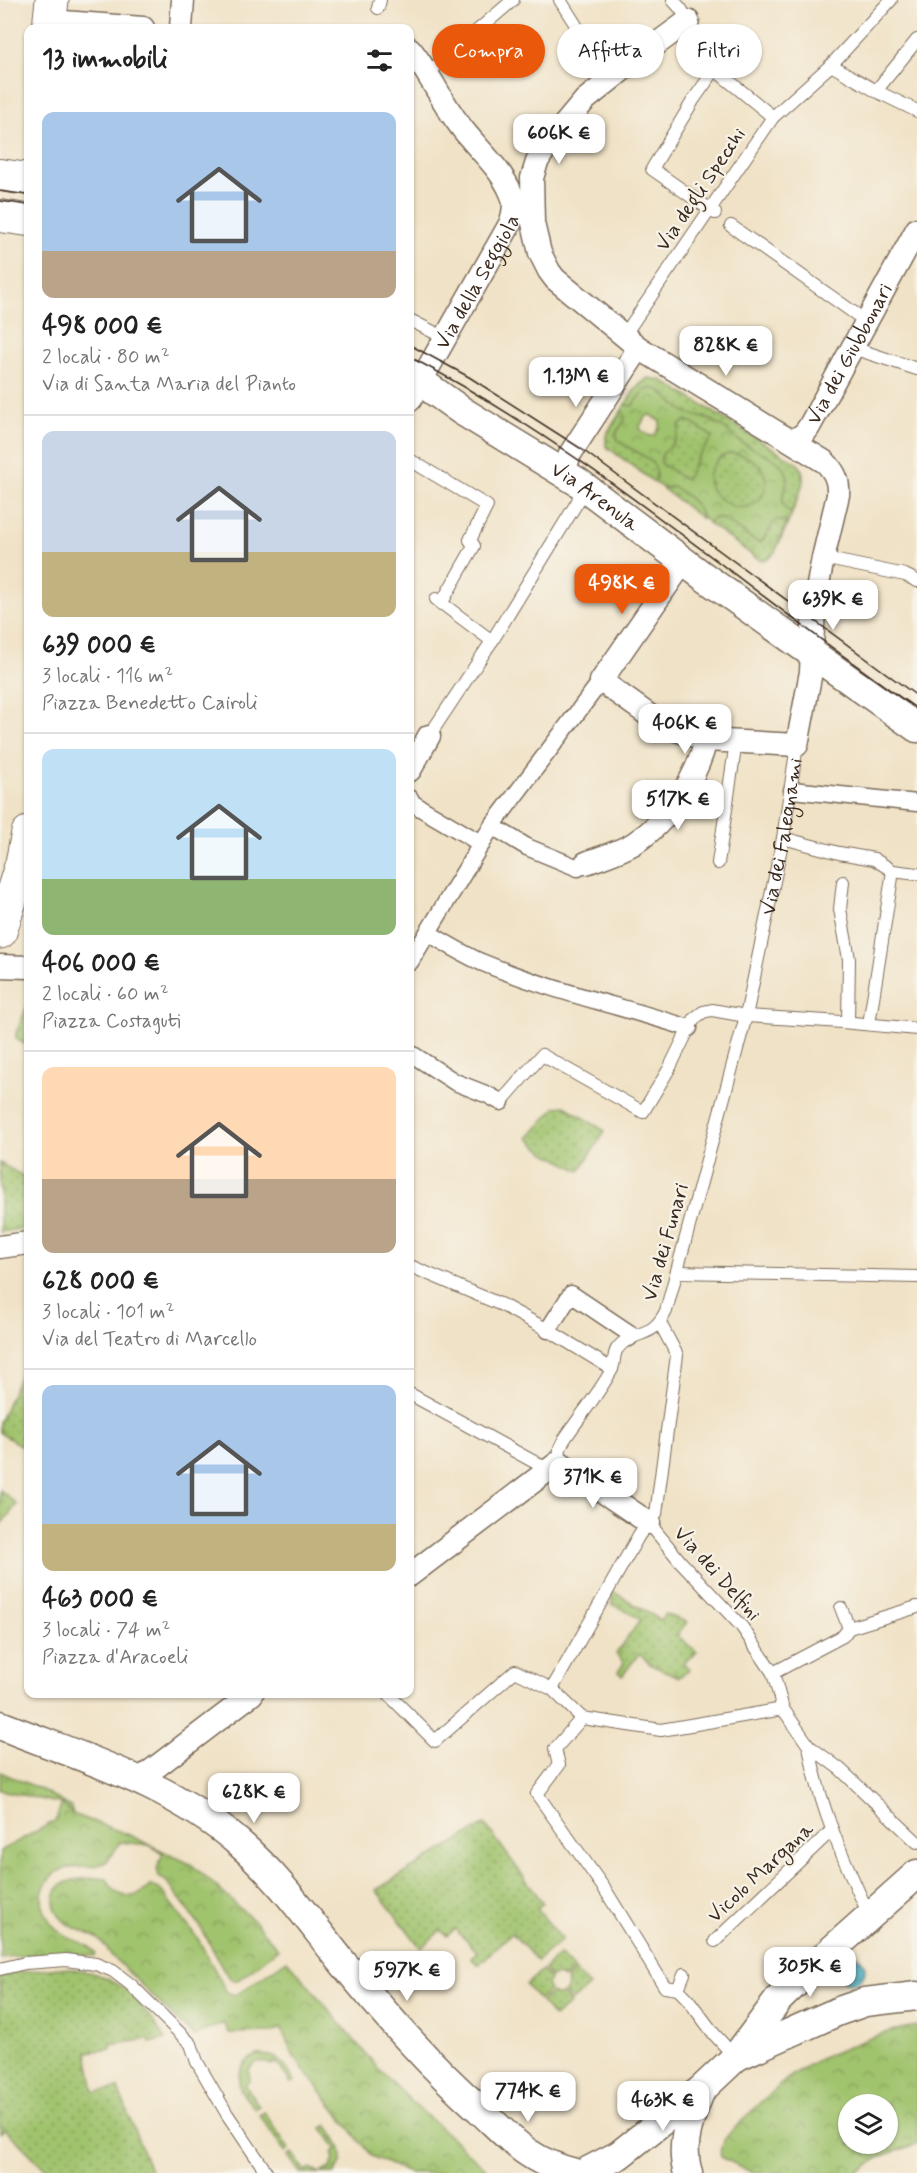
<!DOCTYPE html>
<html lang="it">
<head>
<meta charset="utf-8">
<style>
	body { margin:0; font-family:Mynerve,sans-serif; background:#f2f2f2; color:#222; height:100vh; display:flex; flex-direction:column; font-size:22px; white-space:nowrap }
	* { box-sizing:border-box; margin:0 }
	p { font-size:20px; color:#767676 }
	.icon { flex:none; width:33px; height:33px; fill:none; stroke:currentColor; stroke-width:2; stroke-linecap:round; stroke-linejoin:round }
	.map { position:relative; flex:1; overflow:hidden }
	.details { position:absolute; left:24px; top:24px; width:390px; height:1674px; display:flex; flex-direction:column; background:#fff; border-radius:12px; box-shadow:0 2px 4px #0004 }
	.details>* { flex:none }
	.top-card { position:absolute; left:432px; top:24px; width:394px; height:54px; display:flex; gap:12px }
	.controls { position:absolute; left:838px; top:2094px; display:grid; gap:12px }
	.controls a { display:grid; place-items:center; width:60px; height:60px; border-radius:50%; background:#fff; box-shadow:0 2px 4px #0004; font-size:30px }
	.price { position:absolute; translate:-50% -51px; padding:0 14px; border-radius:12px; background:#fff; color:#222; font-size:20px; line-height:39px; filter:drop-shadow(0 2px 3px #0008) }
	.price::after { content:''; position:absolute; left:50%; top:36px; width:18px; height:14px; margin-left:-9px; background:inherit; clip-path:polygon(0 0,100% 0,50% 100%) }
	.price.active { background:#ea580c; color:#fff }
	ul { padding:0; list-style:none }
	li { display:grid; align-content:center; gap:12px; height:318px; padding:0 18px }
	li+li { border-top:2px solid #e0e0e0 }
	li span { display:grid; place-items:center; height:186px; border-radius:12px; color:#555 }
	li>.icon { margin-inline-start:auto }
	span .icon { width:108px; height:108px; fill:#fffc; stroke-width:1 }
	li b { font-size:26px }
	h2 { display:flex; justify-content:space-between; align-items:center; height:72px; padding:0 18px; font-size:26px }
	.pill { padding:0 21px; border-radius:27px; background:#fff; box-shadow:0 2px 4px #0004; font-size:21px; line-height:54px }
	.pill.active { background:#ea580c; color:#fff }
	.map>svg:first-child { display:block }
	.grass { fill:url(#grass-tufts); stroke:#6e7646; stroke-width:1.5 }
	.park { fill:url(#park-crowns); stroke:#6e7646; stroke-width:1.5; fill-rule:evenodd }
	.garden { fill:url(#garden-dots); stroke:#6e7646; stroke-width:1.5 }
	.water { fill:url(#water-waves); stroke:#3e6a6e; stroke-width:1.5 }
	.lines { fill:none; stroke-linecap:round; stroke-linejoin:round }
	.service-casing { stroke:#7a6a59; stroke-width:14 }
	.pedestrian-casing { stroke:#7a6a59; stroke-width:19 }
	.minor-casing { stroke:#7a6a59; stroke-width:25 }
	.tertiary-casing { stroke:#7a6a59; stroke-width:31 }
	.secondary-casing { stroke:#7a6a59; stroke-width:34 }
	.primary-casing { stroke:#7a6a59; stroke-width:35 }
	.service { stroke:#fff; stroke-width:12 }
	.pedestrian { stroke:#fff; stroke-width:16 }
	.minor { stroke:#fff; stroke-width:22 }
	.tertiary { stroke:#fff; stroke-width:28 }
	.secondary { stroke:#fff; stroke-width:32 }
	.primary { stroke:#fff; stroke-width:33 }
	.tram { stroke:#3b2a1e; stroke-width:1.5 }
	.labels { text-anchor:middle; stroke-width:4.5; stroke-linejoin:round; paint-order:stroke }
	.street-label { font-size:21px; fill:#3b2a1e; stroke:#f7f3e8 }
</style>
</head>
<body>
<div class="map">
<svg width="917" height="2173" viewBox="0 0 917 2173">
	<defs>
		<pattern id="grass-tufts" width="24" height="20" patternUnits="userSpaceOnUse" patternTransform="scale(1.5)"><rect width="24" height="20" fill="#a0c36d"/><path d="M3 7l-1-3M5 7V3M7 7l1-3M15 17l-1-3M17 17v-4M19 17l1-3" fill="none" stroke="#849f59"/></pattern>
		<pattern id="park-crowns" width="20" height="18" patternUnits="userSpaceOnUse" patternTransform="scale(1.5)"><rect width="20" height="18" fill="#a0c36d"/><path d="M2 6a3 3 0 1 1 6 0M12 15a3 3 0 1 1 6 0" fill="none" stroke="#849f59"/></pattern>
		<pattern id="garden-dots" width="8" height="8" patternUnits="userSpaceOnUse" patternTransform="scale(1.5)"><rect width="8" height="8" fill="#a0c36d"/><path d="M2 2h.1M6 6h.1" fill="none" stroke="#849f59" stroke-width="1.8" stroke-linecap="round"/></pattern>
		<pattern id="water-waves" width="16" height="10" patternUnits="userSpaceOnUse" patternTransform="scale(1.5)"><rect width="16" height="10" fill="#40abbf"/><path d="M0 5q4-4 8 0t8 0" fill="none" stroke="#378b9b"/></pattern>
	</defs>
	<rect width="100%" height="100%" fill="#f7f3e8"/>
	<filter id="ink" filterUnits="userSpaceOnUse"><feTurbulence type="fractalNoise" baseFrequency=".0167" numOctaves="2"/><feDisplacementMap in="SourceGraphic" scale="12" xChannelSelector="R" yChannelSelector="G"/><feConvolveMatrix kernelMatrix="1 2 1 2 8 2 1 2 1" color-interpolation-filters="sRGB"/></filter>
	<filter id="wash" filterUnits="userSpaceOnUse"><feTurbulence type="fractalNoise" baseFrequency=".008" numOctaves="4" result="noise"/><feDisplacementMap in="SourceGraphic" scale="24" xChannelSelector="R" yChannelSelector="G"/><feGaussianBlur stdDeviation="1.35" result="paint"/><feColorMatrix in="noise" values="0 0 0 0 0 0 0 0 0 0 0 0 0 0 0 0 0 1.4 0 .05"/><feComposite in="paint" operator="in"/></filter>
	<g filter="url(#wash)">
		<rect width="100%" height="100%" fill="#f0e2c6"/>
		<!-- grass -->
		<g class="grass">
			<polygon points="0,1772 40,1789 71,1807 73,1814 62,1804 0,1790"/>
			<path d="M257,2055C282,2055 281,2061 295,2081L291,2083L276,2062L271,2065C263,2059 254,2061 249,2070L250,2081L245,2085L259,2106L255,2109C251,2103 242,2095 240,2088C236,2073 244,2060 257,2055Z"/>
			<polygon points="264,2112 289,2149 285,2152 259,2115"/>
			<path d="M327,2125C338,2141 350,2155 335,2173H300L288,2156L292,2153L305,2171L310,2168L320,2173L331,2168L334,2158L332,2153L337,2149L322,2128Z"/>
		</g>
		<!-- park -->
		<g class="park">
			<path d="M648,378L661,380L797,463C800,466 803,470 803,475C805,487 779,546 771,557L766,560L755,557L606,446V436L609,430L636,388ZM650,415L660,421V426L655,435L650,436L641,430L640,426L646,416Z"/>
			<path d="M62,1804L73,1814L127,1834L192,1865L255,1922L278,1949L238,1980L233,1981L225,1972L199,1924L167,1882L159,1876L157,1869L163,1853L149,1845L120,1842C116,1848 111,1860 104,1863C84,1872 60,1859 46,1884C36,1901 47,1922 61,1933C72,1942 87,1941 96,1953L95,1956L54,1953L6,1957L0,1959V1851L55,1821Z"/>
			<path d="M97,1878L107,1879C117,1899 135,1902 151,1885L159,1888L198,1939L226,1991C233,1996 236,1995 242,1991L287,1960L377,2067L417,2107L491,2173H409L371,2156L294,2057L281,2028L273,2032L229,2033L224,2023L193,2036L112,1956C106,1947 100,1938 89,1934C81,1930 71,1928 64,1921C53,1911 48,1892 65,1883C74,1878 87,1879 97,1878Z"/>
			<path d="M917,2026V2144L882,2156L855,2173H753L721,2157C717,2141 734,2129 744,2119C765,2097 788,2075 816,2061C827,2055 839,2051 850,2046C871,2037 894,2029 917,2026ZM849,2104H888V2144H849Z"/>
		</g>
		<!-- garden -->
		<g class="garden">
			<path d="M648,378L661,380L797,463C810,478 798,497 791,513C770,499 797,483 783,467C771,454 753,450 739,441C730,434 723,426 713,421C703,417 691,416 682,410C673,404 666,394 657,389L645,390L632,406L625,405L636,388Z"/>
			<path d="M622,410C629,420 621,425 616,433L618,440C630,452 666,459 654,482L606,446V436Z"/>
			<path d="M687,420L713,437L696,459L688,477L683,479L661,463C659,452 668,451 673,443C677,437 678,431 681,424Z"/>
			<path d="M732,453C791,462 763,528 723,501C717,497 710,491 709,483C706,468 719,455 732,453Z"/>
			<path d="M672,487C682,491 701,506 701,518L662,488Z"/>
			<path d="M714,518C732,518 743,539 760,542C769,537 768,526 777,520L787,522L775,552L766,560H760L708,523Z"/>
			<polygon points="28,1004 28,1046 16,1039 16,1033"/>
			<polygon points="565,1106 605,1131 580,1171 544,1152 528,1138 556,1107"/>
			<polygon points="0,1163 28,1179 28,1228 0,1232"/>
			<polygon points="21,1372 28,1375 28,1450 0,1433 0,1421"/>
			<polygon points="0,1490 17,1504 0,1526"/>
			<polygon points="611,1590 660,1620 665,1614 687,1622 677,1635 697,1652 683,1663 690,1669 679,1677 651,1665 639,1654 622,1676 618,1672 624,1663 616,1654 641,1619 612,1604"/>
			<polygon points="485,1824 543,1903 537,1909 562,1939 537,1961 512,1933 478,1965 471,1958 477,1951 455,1929 447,1936 441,1930 421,1948 376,1890"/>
			<polygon points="560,1954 574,1969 564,1978 558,1975 551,1977 544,1969"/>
			<path d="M59,1968C112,1969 138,1996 165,2039L150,2043L148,2039L111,2045V2049L87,2052L94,2092L118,2088L151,2173H49L5,2129L0,2133V1977L12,1973Z"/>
			<polygon points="542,1970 550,1979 547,1985 549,1991 539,2000 526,1985"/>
			<polygon points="575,1971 589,1986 572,2001 565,1993 568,1986 566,1979"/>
			<polygon points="551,1993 557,1996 563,1994 570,2003 554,2017 541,2002"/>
		</g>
		<!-- water -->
		<circle class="water" cx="851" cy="1969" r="14"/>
	</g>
	<g filter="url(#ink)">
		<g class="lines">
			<!-- service casing -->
			<g class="service-casing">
				<g id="service">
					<polyline points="560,0 577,27 602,85"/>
					<polyline points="673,0 681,9 718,72 773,117"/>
					<polyline points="378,8 380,0"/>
					<polyline points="831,65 876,91 917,40"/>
					<polyline points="428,73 513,0"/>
					<polyline points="876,91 917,111"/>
					<polyline points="715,213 652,169 694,99 716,68"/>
					<polyline points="731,226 867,322"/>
					<polyline points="410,320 445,338"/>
					<polyline points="623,337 773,117 831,65 891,0"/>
					<polyline points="853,348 917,369"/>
					<polyline points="410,460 487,506 470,540 474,546 441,604"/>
					<polyline points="823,558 905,575 917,581"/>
					<polyline points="436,599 492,641"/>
					<polyline points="429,736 492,641 578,501 580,490 579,484"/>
					<polyline points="783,838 839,853 874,859 893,871 917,874"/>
					<polyline points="718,863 736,742"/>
					<polyline points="843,882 840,909 849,959 848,1022"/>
					<polyline points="869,1024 893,871"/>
					<polyline points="501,1102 542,1055 643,1112 669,1069 689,1028 695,1018 703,1012 712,1010 746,1016 842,1022 917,1029"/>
					<polyline points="410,1266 502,1305 548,1330 612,1369"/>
					<polyline points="678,1272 917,1277"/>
					<polyline points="410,1394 549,1470"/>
					<path id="s1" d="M559,1462L560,1448L564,1440C579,1417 598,1395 611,1371C615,1364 613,1355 617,1349C633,1328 652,1341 666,1311L746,1016L783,838L797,745"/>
					<polyline points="649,1523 680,1561 742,1627 773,1673 783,1709 809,1746 840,1769 917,1842"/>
					<polyline points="841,1608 849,1628"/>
					<polyline points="773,1673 843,1636 849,1628 917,1607"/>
					<polyline points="552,1689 639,1535 656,1514 677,1355 660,1323"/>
					<polyline points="388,1694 435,1741 515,1671 552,1689 582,1718"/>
					<polyline points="582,1718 555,1749 559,1765 537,1794 606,1891 665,1987 678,1989 687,1998 714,2034 735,2057"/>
					<polyline points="582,1718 661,1730 783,1709"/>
					<path d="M809,1746C819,1807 844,1860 869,1915"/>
					<polyline points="715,1941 831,1831"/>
					<polyline points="0,1969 25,1963 66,1960 96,1964 113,1971 130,1984 191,2044 197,2062 227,2114 267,2173"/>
					<polyline points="678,1989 684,1974"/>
				</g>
			</g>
			<!-- pedestrian casing -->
			<g class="pedestrian-casing">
				<g id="pedestrian">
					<polyline points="792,790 917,803"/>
					<polyline points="410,798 412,803 482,844"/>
					<polyline points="492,826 527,847 578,868 586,863"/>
					<path d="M428,933C446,943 463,954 481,962C548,990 620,1006 689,1028"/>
					<polyline points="410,962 492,826 601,681"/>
					<polyline points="410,1053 455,1082 488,1095 501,1102"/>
					<polyline points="548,1330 571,1294 629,1333 629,1338"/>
				</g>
			</g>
			<!-- minor casing -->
			<g class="minor-casing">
				<g id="minor">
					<polyline points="50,21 143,28"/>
					<polyline points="181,28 183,0"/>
					<path id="s2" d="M410,400L510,224C514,213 516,203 511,193C500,166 474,146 458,123C440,99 429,72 410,49"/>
					<path id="s3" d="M792,441L804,434L809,427L917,229"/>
					<polyline points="568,475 566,466 570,454 639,348"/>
					<path d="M676,556L677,566L675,574L601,681L664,726L706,740L797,745L811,672L814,606L823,558L838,495C839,481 835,472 825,462L639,348L555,279L549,271L540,253L533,223L532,178L537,162L548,144L585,100L636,59L688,21"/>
					<polyline points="410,770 429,736"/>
					<path d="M586,863C602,857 619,852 633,844C668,822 696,780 706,740"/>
					<polyline points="0,966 28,967"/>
					<polyline points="0,1247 28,1243"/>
					<polyline points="410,1575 559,1462 649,1523"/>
					<polyline points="139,1780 252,1694"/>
				</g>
			</g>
			<!-- tertiary casing -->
			<g class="tertiary-casing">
				<g id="tertiary">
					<path id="s4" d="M410,374L462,411L578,482L703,576L917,728"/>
					<path d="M0,1725C82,1758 172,1784 239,1843C279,1877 310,1922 343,1963C385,2014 429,2065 479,2109C513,2141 528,2161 575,2173"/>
					<polyline points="740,2055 839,2011 865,2002 917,1996"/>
					<polyline points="584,2173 619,2155 701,2090 736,2057 779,1999 806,1973 917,1874"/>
					<path d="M688,2173C679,2145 690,2116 701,2090"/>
				</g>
			</g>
			<!-- secondary casing -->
			<g class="secondary-casing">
				<g id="secondary">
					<polyline points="0,175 28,179"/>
					<polyline points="0,216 28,220"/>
				</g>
			</g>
			<!-- primary casing -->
			<g class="primary-casing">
				<g id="primary">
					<polyline points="49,28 52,0"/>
					<polyline points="0,932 22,863 28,833"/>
				</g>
			</g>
			<!-- service -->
			<use href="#service" class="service"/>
			<!-- pedestrian -->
			<use href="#pedestrian" class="pedestrian"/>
			<!-- minor -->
			<use href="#minor" class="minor"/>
			<!-- tertiary -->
			<use href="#tertiary" class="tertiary"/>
			<!-- secondary -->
			<use href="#secondary" class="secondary"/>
			<!-- primary -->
			<use href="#primary" class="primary"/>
			<!-- tram -->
			<g class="tram">
				<polyline points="0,191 28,195"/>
				<polyline points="0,201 28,205"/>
				<polyline points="410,345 469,377 580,448 917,696"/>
				<path d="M410,357C593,452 748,592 917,709"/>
			</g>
		</g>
	</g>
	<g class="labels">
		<!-- street labels -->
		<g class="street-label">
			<text transform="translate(700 189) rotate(-56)" y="7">Via degli Specchi</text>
			<text dy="7" stroke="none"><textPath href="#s2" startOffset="136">Via della Seggiola</textPath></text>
			<text dy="7" stroke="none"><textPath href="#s3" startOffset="106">Via dei Giubbonari</textPath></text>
			<text dy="7" stroke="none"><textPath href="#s4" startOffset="222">Via Arenula</textPath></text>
			<text dy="7" stroke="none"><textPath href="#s1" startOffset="682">Via dei Falegnami</textPath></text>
			<text transform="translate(665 1242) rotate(-74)" y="7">Via dei Funari</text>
			<text transform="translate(718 1573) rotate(48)" y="7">Via dei Delfini</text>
			<text transform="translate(760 1872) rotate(-43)" y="7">Vicolo Margana</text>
		</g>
	</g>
</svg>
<div class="controls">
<a><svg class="icon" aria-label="layers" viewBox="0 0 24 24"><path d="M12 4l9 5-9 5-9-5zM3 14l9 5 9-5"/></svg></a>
</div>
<b class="price" style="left:559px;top:165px">606K €</b>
<b class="price" style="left:726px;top:377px">828K €</b>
<b class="price" style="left:576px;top:408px">1.13M €</b>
<b class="price active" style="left:622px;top:615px">498K €</b>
<b class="price" style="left:833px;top:631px">639K €</b>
<b class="price" style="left:685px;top:755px">406K €</b>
<b class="price" style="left:678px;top:831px">517K €</b>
<b class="price" style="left:593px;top:1509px">371K €</b>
<b class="price" style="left:254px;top:1824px">628K €</b>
<b class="price" style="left:810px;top:1998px">305K €</b>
<b class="price" style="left:407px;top:2002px">597K €</b>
<b class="price" style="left:528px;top:2123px">774K €</b>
<b class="price" style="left:663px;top:2132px">463K €</b>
<div class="top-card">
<a class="pill active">Compra</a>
<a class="pill">Affitta</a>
<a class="pill">Filtri</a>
</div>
<section class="details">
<h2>13 immobili<svg class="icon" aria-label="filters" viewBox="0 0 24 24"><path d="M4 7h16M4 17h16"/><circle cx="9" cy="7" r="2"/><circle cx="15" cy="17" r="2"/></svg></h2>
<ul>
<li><span style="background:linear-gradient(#a9c7e8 75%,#b9a48a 0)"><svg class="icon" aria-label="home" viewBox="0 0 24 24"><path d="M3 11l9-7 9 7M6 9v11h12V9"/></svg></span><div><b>498 000 €</b><p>2 locali · 80 m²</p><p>Via di Santa Maria del Pianto</p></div></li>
<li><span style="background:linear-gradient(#c9d6e8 65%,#c2b280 0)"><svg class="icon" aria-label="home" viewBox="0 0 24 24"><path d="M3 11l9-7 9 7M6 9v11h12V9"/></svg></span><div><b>639 000 €</b><p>3 locali · 116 m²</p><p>Piazza Benedetto Cairoli</p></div></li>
<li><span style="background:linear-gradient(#bfe0f5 70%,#8fb573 0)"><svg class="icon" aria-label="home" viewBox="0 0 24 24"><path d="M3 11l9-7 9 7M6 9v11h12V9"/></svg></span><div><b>406 000 €</b><p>2 locali · 60 m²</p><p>Piazza Costaguti</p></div></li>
<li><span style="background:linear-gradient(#ffd9b3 60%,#b9a48a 0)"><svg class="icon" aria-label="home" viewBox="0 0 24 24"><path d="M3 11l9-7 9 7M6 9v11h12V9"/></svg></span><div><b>628 000 €</b><p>3 locali · 101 m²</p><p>Via del Teatro di Marcello</p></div></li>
<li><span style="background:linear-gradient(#a9c7e8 75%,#c2b280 0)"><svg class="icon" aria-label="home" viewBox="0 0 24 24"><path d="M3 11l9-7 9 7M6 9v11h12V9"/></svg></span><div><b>463 000 €</b><p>3 locali · 74 m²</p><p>Piazza d'Aracoeli</p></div></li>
</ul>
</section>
</div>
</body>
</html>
